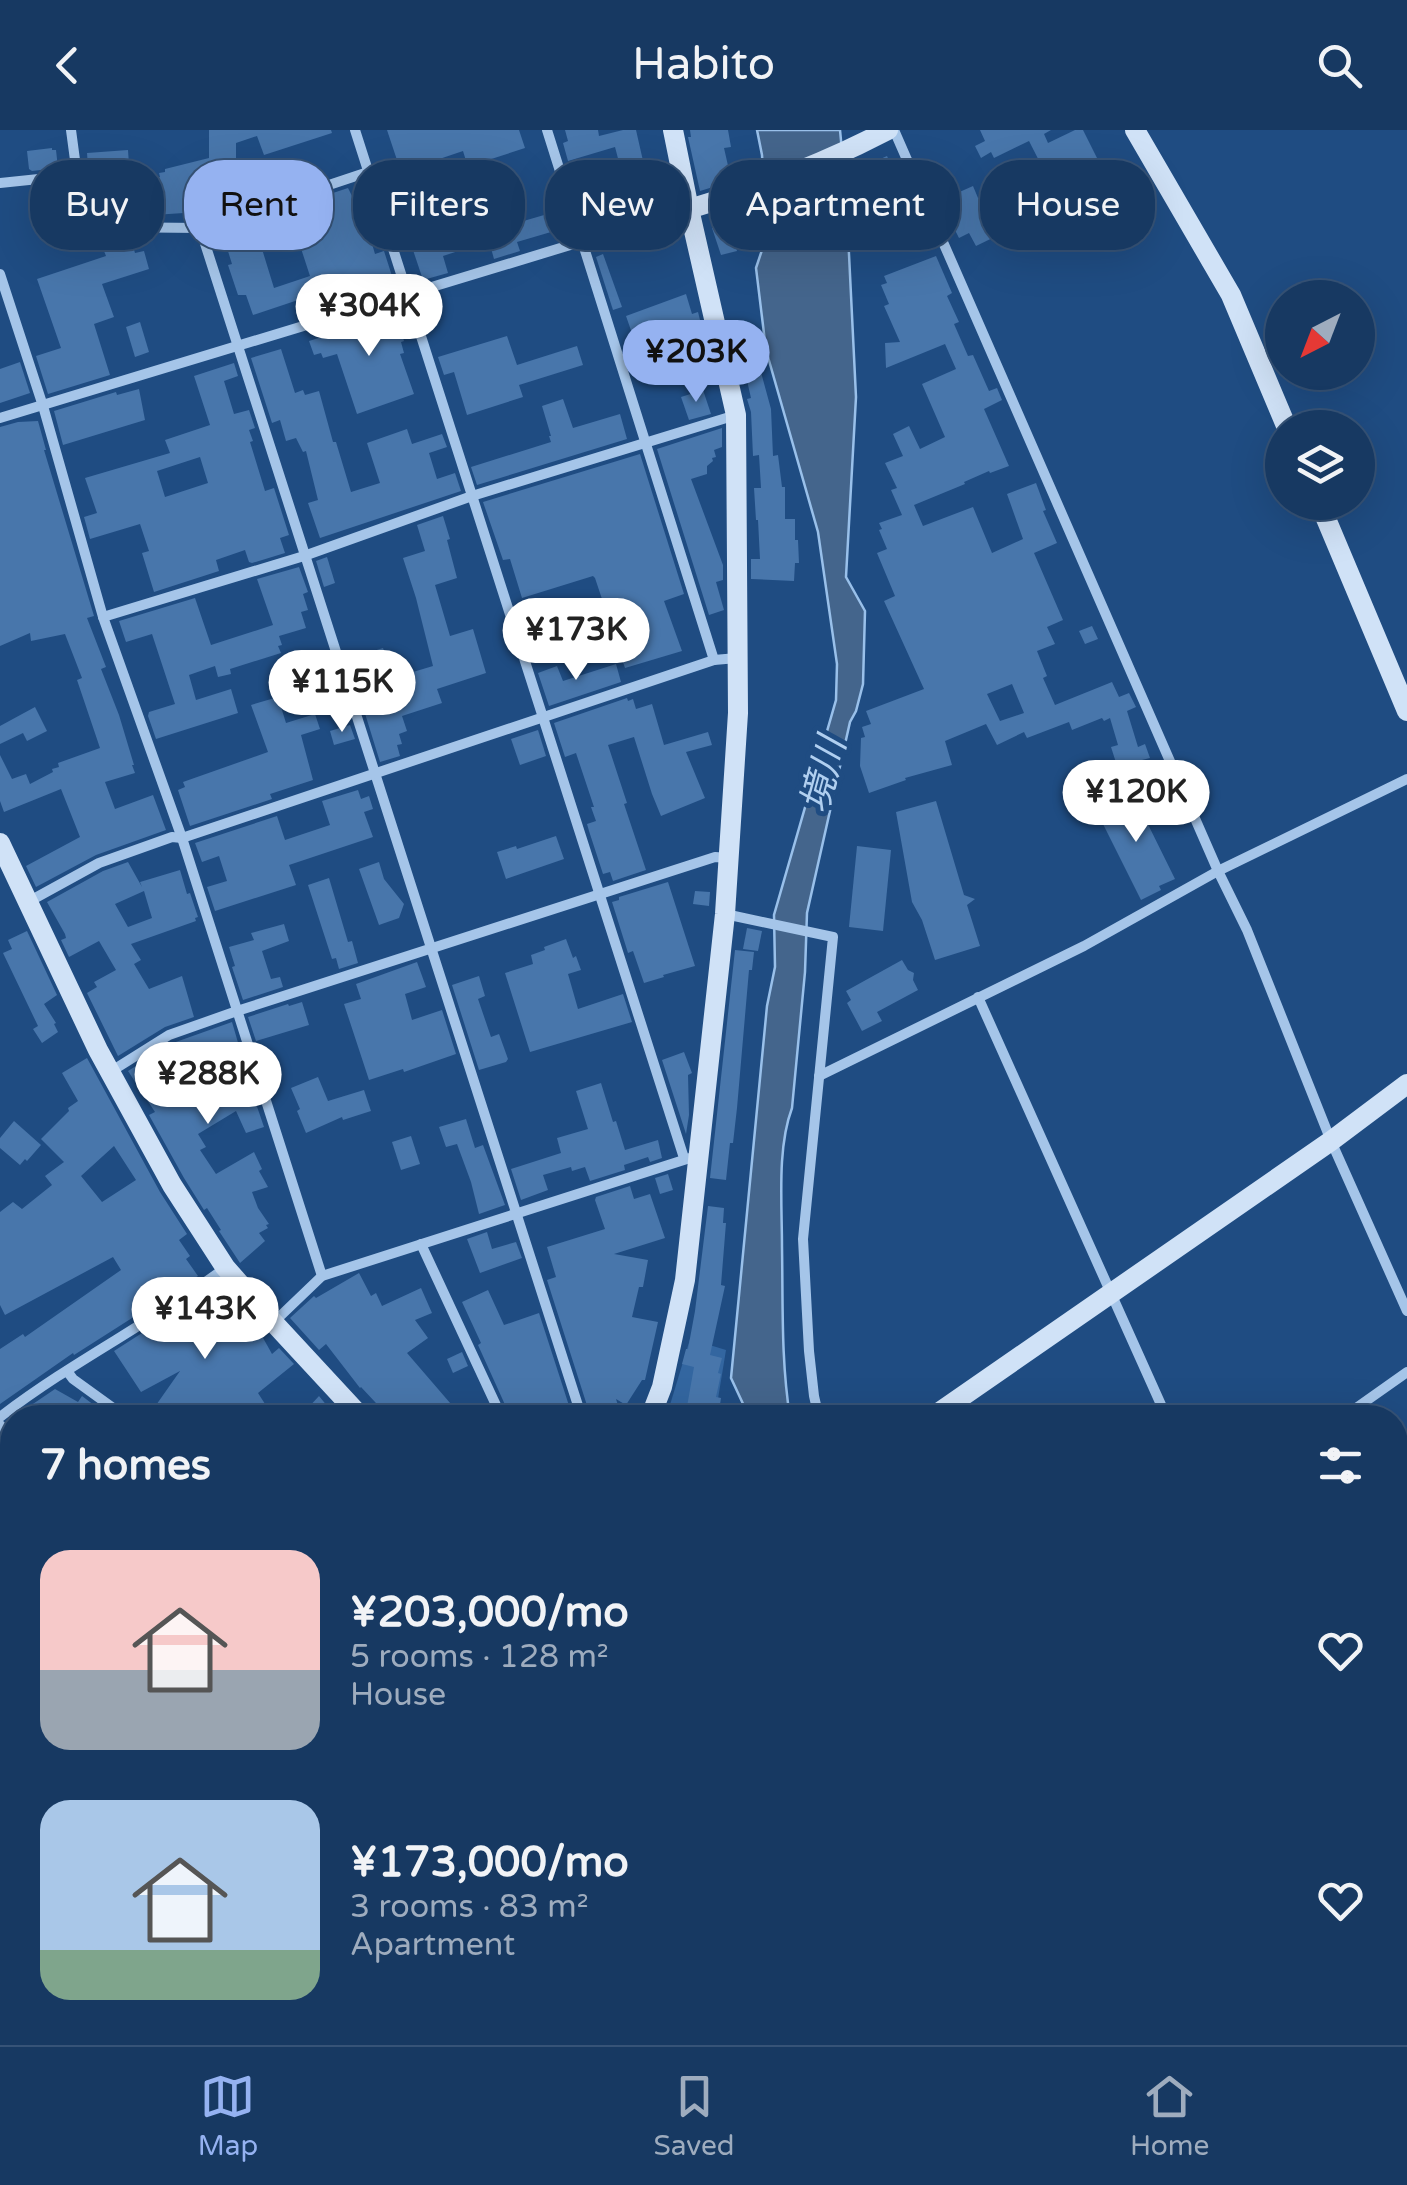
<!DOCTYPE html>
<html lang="en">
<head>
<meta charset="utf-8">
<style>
	body { margin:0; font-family:"Varela Round","Noto Sans JP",sans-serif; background:#24446b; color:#f1f3f6; height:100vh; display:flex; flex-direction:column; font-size:38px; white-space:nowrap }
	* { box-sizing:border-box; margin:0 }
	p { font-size:32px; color:#9eacbe }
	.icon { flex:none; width:55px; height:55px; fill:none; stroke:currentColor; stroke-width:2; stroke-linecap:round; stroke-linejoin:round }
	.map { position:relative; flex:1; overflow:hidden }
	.drawer { position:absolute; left:0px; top:1275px; width:1408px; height:640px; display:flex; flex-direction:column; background:#173962; border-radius:40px 40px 0 0; box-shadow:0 10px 40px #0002,0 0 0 2px #365377 }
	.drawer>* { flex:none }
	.guide { position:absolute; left:30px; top:30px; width:1348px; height:90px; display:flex; gap:20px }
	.needle { width:65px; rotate:222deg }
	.fabs { position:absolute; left:1265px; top:150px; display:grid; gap:20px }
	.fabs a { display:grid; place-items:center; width:110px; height:110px; border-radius:50%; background:#173962; box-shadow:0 10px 40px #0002,0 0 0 2px #365377; font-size:50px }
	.price { position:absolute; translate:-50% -85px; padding:0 22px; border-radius:35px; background:#fff; color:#222; font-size:32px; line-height:65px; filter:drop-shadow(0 2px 5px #0008) }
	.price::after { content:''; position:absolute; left:50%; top:60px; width:30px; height:22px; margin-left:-15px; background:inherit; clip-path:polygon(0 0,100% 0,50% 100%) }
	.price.on { background:#95b2f1; color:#111 }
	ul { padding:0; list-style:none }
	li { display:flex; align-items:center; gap:30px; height:250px; padding:0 40px }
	li span { display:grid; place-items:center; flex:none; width:280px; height:200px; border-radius:30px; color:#555 }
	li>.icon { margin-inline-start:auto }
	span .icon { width:120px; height:120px; fill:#fffc; stroke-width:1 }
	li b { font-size:42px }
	h2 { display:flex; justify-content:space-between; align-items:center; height:120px; padding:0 40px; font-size:42px }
	.tag { padding:0 35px; border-radius:40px; background:#173962; box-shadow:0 10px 40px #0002,0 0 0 2px #365377; font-size:35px; line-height:90px }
	.tag.on { background:#95b2f1; color:#111 }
	header { display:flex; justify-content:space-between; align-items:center; height:130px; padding:0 40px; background:#173962; font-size:45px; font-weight:600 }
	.tab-bar { display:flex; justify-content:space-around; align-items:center; height:140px; border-top:2px solid #365377; background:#173962; font-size:28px; color:#9eacbe }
	.tab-bar a { display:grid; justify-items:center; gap:5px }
	.tab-bar .on { color:#95b2f1 }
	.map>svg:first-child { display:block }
	.green { fill:#3366a0 }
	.water { fill:#44658c; stroke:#99c0ea; stroke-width:2.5 }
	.building { fill:#4876ab; fill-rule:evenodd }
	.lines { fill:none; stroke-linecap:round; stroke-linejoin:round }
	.street { stroke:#a5c5e9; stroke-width:10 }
	.secondary { stroke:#d0e2f7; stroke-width:20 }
	.rail-casing { stroke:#fff; stroke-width:9 }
	.rail { stroke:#1f4c82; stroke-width:5; stroke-dasharray:15; stroke-linecap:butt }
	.labels { text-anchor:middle; stroke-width:10; stroke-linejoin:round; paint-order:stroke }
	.water-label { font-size:38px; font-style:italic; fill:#b0cff0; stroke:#1f4c82 }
</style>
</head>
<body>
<header><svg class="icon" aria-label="back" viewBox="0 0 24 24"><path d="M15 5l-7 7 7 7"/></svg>Habito<svg class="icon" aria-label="search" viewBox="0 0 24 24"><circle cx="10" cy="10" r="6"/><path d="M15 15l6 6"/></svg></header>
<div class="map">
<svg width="1407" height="1915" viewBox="0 0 1407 1915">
	<rect width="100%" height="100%" fill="#1f4c82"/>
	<!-- green -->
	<polygon class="green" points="690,1209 726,1220 715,1287 666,1288"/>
	<!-- water -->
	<g class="water">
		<path d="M757,0H840L846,63L856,267L846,447L865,481L863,554L856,581L850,592L807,783L805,842L792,978C777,1018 782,1073 782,1117C783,1174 781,1231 790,1287H746L744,1276L731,1248L767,876L775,837L774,785L836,570L837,534L818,402L766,220L756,138L767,105L762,25Z"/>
		<polygon points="931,1903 1020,1903 1029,1915 940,1915"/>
	</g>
	<!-- building -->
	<g class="building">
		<polygon points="209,0 331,0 332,3 264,25 257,6 236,13 236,41 250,36 260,69 241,75 234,54 195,64 199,82 108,88 103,79 102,67 100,67 99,48 89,49 87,23 128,20 130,49 160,47 159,43 165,42 165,39 209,28"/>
		<polygon points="387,0 519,0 525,18 482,32 493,68 496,67 506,96 551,83 553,86 564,83 568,97 517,112 520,121 494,129 489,111 443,126 448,143 423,150 409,108 413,106 412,103 476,82 470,62 475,60 463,21 401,42"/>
		<polygon points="565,0 598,0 599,6 623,0 636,0 646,44 653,42 654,49 663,47 666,60 671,59 674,74 626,84 627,87 588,99 581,78 626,64 620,36 615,17 568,31 563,13 568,11"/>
		<polygon points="690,0 728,0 731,17 724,18 729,40 720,42 723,54 700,61 688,7 691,7"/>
		<polygon points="980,0 1051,0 1044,4 1048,13 1075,0 1083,0 1103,40 1056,64 1029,11 994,28 991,22 981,28 975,16 985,11"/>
		<polygon points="52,18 52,20 56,20 58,38 32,41 29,39 27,21"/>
		<polygon points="887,26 919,102 893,113 879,80 876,31"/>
		<polygon points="973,56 978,68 992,62 1009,100 976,116 969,103 959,108 953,96 949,97 944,85 957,80 951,68 955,66 955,64"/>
		<path d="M348,58L356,74L360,73L375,124L384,121L392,146L388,147L392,160L321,182L316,164L253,185L246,165H238L228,135L232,134L227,118L243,113L237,95ZM293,94L310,146L274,158L258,106Z"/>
		<polygon points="730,93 737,121 721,125 712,98"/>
		<polygon points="130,107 135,123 144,121 149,139 102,154 114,187 94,194 110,245 48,264 36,226 61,218 37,149 106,126 102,116"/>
		<polygon points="603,124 622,177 613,180 596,127"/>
		<path d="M936,126L952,163L947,166L959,192L954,194L968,226L973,225L989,261L997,258L1002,270L984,279L1009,336L990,343L989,341L964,352L965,354L914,375L923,396L973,377L992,423L1023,409L1007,364L1036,353L1046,380L1043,381L1057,413L1034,423L1063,490L1047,497L1055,514L1037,521L1047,546L1043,548L1055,575L1112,552L1119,567L1129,563L1136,577L1127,581L1138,617L1145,614L1150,628L1142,630L1144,638L1120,645L1111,617L1118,615L1110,588L1104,591L1102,588L1072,600L1069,592L1027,608L1024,602L997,615L986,594L945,611L952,635L905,648L906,650L869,663L860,636L861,608L865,607L862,597L871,594L866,581L924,559L884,471L895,466L877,423L887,419L879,400L882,399L879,393L902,385L891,360L897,358L885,333L903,326L893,304L909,296L920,319L945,307L922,254L956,239L945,214L886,238L885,213L900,212L884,176L889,174L881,155L887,153L884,146ZM1012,554L1024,583L1000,591L987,564Z"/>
		<polygon points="686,164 692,184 698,182 702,198 697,200 705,222 680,230 669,200 635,212 626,186"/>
		<polygon points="394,178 404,211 401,212 404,223 400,224 414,264 357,284 337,224 323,228 321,223 314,225 309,211 328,205 326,198"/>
		<polygon points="747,191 771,279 773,326 778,325 782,357 785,357 785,389 795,389 795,410 798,410 799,433 795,433 794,451 751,449 751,429 760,429 758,390 756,390 754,358 761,358 759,325 753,326 751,282 747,269 751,268 734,194"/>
		<polygon points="140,192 149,222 135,227 126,197"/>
		<polygon points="507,206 517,235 577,216 583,235 519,255 523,267 467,285 454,242 444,245 438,227"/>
		<polygon points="281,219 295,263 303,260 305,265 319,261 333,312 336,312 351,362 380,353 367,313 407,299 412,314 442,304 447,317 429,323 437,349 455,343 461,361 320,408 308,373 318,370 306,321 303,322 296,308 286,311 280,290 272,293 251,228"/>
		<polygon points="20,232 30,263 0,273 0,239"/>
		<path d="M234,233L238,246L224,251L234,284L249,280L255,298L249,300L253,311L250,312L265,361L274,358L289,405L280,408L285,423L252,433L249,432L245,420L216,430L219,441L154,462L142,423L149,421L140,394L90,409L84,387L97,383L85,348L170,323L165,310L210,295L194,246ZM200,327L208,353L165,367L157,341Z"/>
		<polygon points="139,259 145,290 63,315 54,281 116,262 117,265"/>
		<polygon points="703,260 711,284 689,290 681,267"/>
		<polygon points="563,269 573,298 620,284 627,309 477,355 471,337 551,312 549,306 551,306 542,276"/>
		<polygon points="38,291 46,320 44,320 94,486 87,488 106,537 101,539 119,585 134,635 132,635 135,643 105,652 115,679 153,665 166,700 96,725 36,757 26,736 80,707 61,659 4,682 0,671 0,625 12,649 26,644 30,654 53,642 52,639 59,637 58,633 100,618 77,550 82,548 65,504 31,511 30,503 0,516 0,297 18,292"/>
		<polygon points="722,298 722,317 714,320 716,327 712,328 713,331 707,336 707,344 691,349 723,435 723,450 716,452 724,480 709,485 657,319"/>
		<polygon points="640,324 684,464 664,471 682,521 625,538 595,448 593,446 522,468 510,429 503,430 483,372"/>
		<polygon points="443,386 450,409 447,410 457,448 435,455 450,506 473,499 486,543 437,559 442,573 402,586 407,601 399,604 402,614 397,615 400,626 380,632 363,577 376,573 366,540 357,543 352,528 383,518 393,548 433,536 416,468 403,428 425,421 417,395"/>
		<polygon points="327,427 335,453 324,457 316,431"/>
		<polygon points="299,437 308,462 303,464 308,480 301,482 306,498 279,506 282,515 278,516 281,523 230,539 231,544 218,547 215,536 189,545 196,570 231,559 238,583 156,609 148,586 149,582 175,574 152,504 126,512 119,491 195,468 211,515 273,495 257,449"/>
		<polygon points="1092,496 1098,509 1085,514 1079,501"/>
		<polygon points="616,534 621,552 549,576 538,543 557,536 563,551"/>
		<polygon points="278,567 286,593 315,584 320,599 301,605 313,650 270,664 272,669 190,696 178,660 185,657 183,652 268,622 251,575"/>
		<polygon points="627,568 628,571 633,569 636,579 652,574 664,615 708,602 712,615 686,622 705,668 661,686 652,664 634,607 608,615 627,673 624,674 646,740 613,751 610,742 603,744 589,701 587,694 596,691 591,677 594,677 576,623 565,627 554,593"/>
		<polygon points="35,577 47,601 27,611 23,603 0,614 0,596"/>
		<polygon points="350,595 355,609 334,615 330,601"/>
		<polygon points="538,600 546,626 520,635 511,609"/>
		<polygon points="358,660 361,669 369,666 373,679 364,682 373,707 289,735 296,755 215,781 207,757 227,751 219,726 202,732 195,713 277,686 285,710 330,695 322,671"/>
		<polygon points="1132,662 1175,749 1159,756 1161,760 1141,770 1096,680"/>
		<polygon points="936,671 964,765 975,769 967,775 980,816 935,830 922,790 912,772 896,682"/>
		<polygon points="556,706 564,729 506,749 497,722 516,716 517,719"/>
		<polygon points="857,716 891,720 883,801 849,797"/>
		<path d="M128,732L142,757L140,752L180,740L187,764L190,763L198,787L195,788L196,791L131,814L141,830L134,834L149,859L182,846L194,887L165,897L118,926L87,863L97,857L94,852L116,840L99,811L69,827L61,810L66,808L65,804L47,772L103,741ZM144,761L152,788L128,797L115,774Z"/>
		<polygon points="379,732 384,749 404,774 399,788 379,795 359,739"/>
		<polygon points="329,748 348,812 352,811 358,833 339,839 336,828 332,829 308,755"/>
		<polygon points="668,752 695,836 663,845 664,847 644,853 633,821 628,823 612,772 619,770 619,767"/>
		<polygon points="695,761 710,762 709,776 693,774"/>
		<polygon points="284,794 289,811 262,821 271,849 280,847 283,857 243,870 232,837 235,836 229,817 254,810 251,803"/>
		<polygon points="747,798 762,801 758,821 743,819"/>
		<polygon points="27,801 57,865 44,874 56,893 54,894 58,902 42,913 33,899 38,896 3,823 12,819 8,810"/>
		<polygon points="566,809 573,828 576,826 581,840 568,844 578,879 623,864 632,892 530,922 505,843 533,834 531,825 545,820 544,817"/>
		<polygon points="735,820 754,822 752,840 749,840 737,978 733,1013 730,1013 726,1050 710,1048"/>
		<polygon points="902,830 908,840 914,843 913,850 918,860 877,882 882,891 862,901 847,873 851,870 846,861"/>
		<polygon points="417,832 426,857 405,864 412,890 442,880 456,924 404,942 403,939 369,950 344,874 361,869 356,854"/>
		<polygon points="479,846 485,866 478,869 491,907 499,904 508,929 506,932 479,940 452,855"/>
		<polygon points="302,872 309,895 256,911 248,887 288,874 289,876"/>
		<path d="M232,892L239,916H237L242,933L240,934L248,960L251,959L264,997L246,1003L236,981L198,1004L206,1017L200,1020L216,1044L254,1022L262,1039L259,1041L268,1057L252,1062L258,1078L269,1094L266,1095L268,1098L259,1103L265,1111L240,1133L219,1101L221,1100L207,1078L204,1080L184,1048L149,985L155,982L128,941L173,913ZM208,924L209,928L212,927L217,941L222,940L229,964L204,980L179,943Z"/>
		<polygon points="684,922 692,943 688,945 689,985 686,1004 662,930"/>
		<path d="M87,928L160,1062L187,1104L179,1110L190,1126L186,1129L198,1146L74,1225L73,1223L0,1274V1219L23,1204L25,1207L121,1140L113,1127L5,1185L0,1175V1082L13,1072L22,1079L52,1055L45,1046L64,1032L41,1009L69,981L68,978L78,971L62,943ZM114,1016L136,1050L102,1072L81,1046Z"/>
		<polygon points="318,947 328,971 364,960 371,981 343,990 342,987 306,1003 297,981 300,979 291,958"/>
		<polygon points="601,953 613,992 616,991 625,1020 658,1010 662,1028 650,1032 648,1027 624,1035 625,1040 590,1051 585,1037 572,1041 571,1037 543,1045 548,1060 521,1070 511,1039 561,1023 557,1008 588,999 576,961"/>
		<polygon points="466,989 475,1018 483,1015 505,1075 479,1084 471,1052 457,1014 446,1017 439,997"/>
		<polygon points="14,991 41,1015 27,1031 25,1029 20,1035 0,1018 0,1008"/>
		<polygon points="411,1006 420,1034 401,1040 392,1012"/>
		<polygon points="668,1044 673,1060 660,1064 655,1048"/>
		<polygon points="630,1056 634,1069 650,1064 665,1108 614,1124 648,1130 643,1157 639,1157 632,1187 658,1192 645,1250 642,1250 626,1275 616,1269 622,1288 591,1288 547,1150 556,1147 547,1117 605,1099 595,1070 596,1067"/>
		<polygon points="708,1076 724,1078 723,1093 726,1093 721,1155 725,1156 710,1225 722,1228 718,1243 721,1244 716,1267 721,1268 718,1288 685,1288 694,1237 682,1234 686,1219 688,1219 695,1181"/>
		<polygon points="487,1102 492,1119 516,1112 522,1128 480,1143 467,1109"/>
		<polygon points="359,1143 371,1166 376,1163 382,1176 421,1158 432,1183 415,1190 428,1208 407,1223 463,1288 390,1288 361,1257 360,1258 326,1214 319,1220 290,1188 314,1166 316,1168"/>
		<polygon points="209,1160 220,1176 233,1167 253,1190 272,1224 279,1218 294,1234 258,1263 274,1288 147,1288 180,1241 141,1262 114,1221"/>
		<polygon points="488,1160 504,1195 539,1183 573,1288 511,1288 478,1215 481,1213 462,1172"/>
		<polygon points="462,1222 468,1236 453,1243 447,1229"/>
		<polygon points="55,1259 78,1272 82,1266 111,1288 20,1288 27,1278"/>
		<polygon points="319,1266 337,1288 295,1288 307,1279"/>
	</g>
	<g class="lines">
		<!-- street -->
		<g class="street">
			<polyline points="71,0 77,45 102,97 200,98 368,42"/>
			<path d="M355,0C462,344 577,685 684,1028"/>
			<polyline points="547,0 714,530"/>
			<polyline points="894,0 1218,741 1247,800 1331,1011 1407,1181"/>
			<polyline points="0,53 77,45"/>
			<polyline points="200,98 582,1288"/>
			<polyline points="0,144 43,276 103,487 182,708 322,1146"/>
			<polyline points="0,288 689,79"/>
			<polyline points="103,487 304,426 472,366 736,285"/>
			<polyline points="28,772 99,733 172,707 182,708 714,530 737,528"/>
			<polyline points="725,784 833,807 803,1109 809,1221 814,1266 819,1288"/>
			<polyline points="978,867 1167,1288"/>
			<polyline points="110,942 169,905 237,881 715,727 728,728"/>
			<polyline points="819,946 1084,816 1218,741 1407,649"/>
			<polyline points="421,1114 502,1288"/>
			<polyline points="274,1192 322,1146 690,1028"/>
			<polyline points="67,1241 73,1249 127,1288"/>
			<path d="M0,1287C71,1232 153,1192 225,1138"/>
			<polyline points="1342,1288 1407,1242"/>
			<polyline points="0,1295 12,1304"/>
			<polyline points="1395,1395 1407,1386"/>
			<polyline points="1395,1599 1407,1609"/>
			<polyline points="0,1626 12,1641"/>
			<polyline points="0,1671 12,1656"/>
			<polyline points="1395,1768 1407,1753"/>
			<polyline points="0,1902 12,1885"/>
			<polyline points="425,1902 435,1915"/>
			<polyline points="690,1902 700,1915"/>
			<polyline points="1057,1902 1067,1915"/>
			<polyline points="1207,1902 1222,1915"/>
			<polyline points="612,1915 624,1902"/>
			<polyline points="1279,1915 1289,1902"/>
		</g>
		<!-- secondary -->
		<g class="secondary">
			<polyline points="1135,0 1231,165 1287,298"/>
			<path d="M689,79C757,59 825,33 888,0"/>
			<polyline points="1319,372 1407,581"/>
			<polyline points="0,713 98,920 172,1055 225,1137 274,1193 362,1288"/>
			<polyline points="650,1288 662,1257 685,1150 725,784 738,583 736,285 689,79 673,0"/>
			<polyline points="931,1288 1331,1011 1407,954"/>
			<polyline points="826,1902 835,1915"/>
			<polyline points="224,1915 233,1902"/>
		</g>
		<!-- rail casing -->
		<g class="rail-casing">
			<g id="rail">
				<polyline points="0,1588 12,1603"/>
				<polyline points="295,1902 307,1915"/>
			</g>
		</g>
		<!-- rail -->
		<use href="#rail" class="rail"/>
	</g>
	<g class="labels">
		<!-- water labels -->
		<g class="water-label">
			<text transform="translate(823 645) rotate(-75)" y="13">境川</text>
		</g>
	</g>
</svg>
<div class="fabs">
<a><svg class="needle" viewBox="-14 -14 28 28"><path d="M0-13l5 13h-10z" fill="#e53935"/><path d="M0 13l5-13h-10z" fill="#9eacbe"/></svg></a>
<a><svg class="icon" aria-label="layers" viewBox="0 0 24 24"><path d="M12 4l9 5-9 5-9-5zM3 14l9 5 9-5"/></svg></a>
</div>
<b class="price" style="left:369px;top:229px">¥304K</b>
<b class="price on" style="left:696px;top:275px">¥203K</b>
<b class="price" style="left:576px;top:553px">¥173K</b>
<b class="price" style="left:342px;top:605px">¥115K</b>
<b class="price" style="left:1136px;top:715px">¥120K</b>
<b class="price" style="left:208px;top:997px">¥288K</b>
<b class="price" style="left:205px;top:1232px">¥143K</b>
<div class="guide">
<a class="tag">Buy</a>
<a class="tag on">Rent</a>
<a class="tag">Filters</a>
<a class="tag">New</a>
<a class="tag">Apartment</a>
<a class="tag">House</a>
</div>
<section class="drawer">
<h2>7 homes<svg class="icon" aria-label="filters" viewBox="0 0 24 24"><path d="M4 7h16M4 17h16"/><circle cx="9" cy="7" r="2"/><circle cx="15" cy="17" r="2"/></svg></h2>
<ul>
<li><span style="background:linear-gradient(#f6c9c9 60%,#9aa5b1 0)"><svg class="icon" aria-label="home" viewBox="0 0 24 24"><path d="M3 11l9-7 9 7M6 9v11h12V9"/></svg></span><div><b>¥203,000/mo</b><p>5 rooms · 128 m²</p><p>House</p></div><svg class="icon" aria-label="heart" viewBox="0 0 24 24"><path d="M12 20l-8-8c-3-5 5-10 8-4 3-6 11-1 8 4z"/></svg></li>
<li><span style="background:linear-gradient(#a9c7e8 75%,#7fa58c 0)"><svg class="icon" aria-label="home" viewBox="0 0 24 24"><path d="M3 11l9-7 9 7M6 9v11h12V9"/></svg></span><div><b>¥173,000/mo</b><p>3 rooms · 83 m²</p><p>Apartment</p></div><svg class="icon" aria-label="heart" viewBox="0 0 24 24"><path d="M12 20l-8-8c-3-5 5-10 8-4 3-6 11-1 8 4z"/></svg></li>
</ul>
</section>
</div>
<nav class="tab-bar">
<a class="on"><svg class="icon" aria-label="map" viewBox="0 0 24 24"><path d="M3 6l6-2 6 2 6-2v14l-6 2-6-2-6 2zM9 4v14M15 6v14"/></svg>Map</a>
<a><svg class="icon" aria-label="saved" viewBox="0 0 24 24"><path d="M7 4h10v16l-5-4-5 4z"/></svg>Saved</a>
<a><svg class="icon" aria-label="home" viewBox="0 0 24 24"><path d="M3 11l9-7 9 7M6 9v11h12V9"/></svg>Home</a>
</nav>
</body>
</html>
